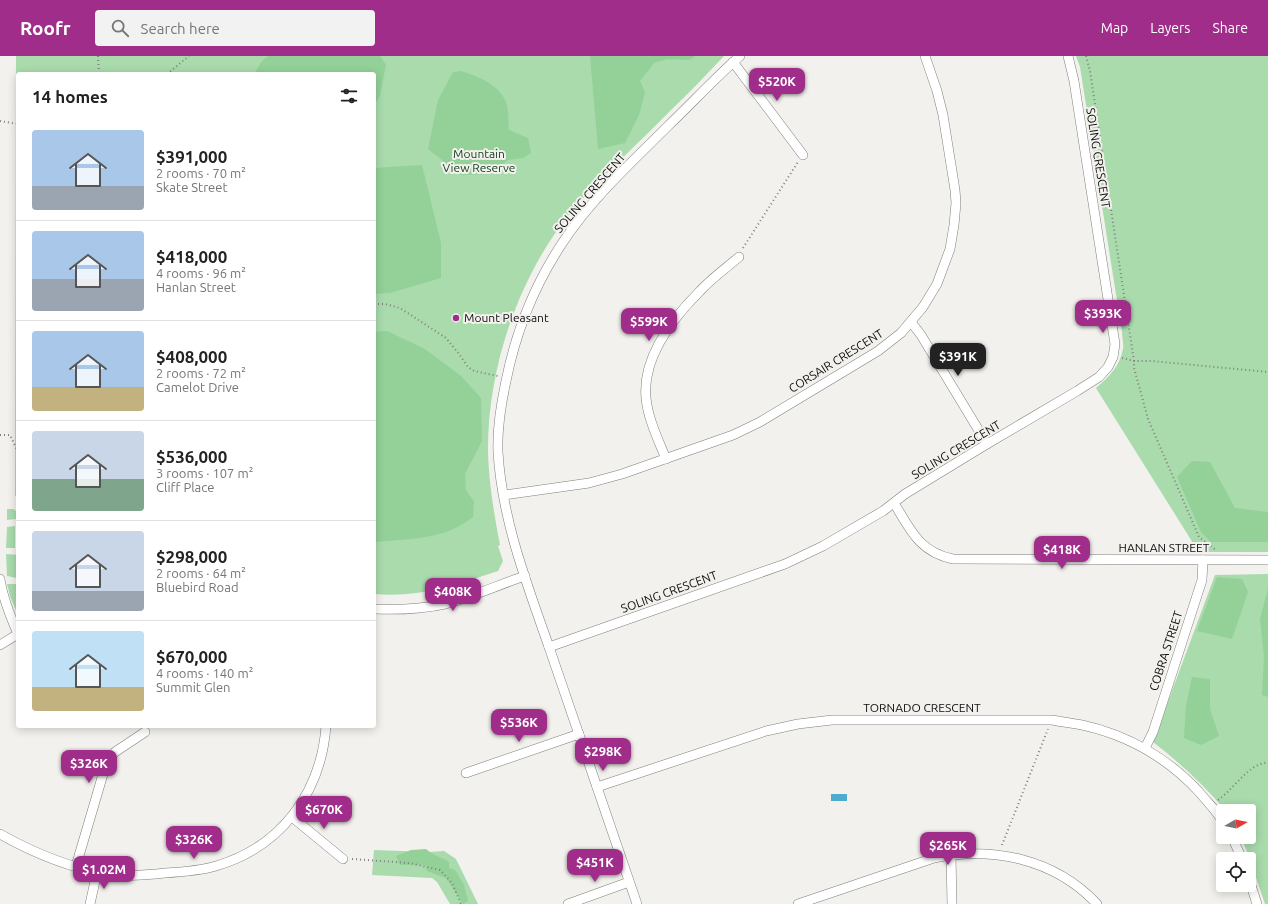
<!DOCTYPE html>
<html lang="en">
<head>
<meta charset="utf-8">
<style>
	body { margin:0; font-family:Ubuntu,sans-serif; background:#f2f2f2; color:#222; height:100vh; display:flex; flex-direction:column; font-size:15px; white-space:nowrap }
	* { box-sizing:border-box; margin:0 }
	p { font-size:13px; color:#767676 }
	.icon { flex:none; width:22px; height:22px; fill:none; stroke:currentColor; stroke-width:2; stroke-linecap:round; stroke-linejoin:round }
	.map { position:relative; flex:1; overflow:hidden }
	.side { position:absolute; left:16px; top:16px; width:360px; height:656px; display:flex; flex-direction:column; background:#fff; border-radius:4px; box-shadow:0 2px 10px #0003 }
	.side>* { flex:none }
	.needle { width:26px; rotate:81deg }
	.fabs { position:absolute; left:1216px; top:748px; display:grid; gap:8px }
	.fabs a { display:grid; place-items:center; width:40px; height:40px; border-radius:4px; background:#fff; box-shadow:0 2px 10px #0003; font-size:20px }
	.price { position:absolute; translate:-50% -34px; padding:0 9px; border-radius:8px; background:#9f2d89; color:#fff; font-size:13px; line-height:26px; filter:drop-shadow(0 1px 2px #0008) }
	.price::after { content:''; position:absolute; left:50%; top:24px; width:12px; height:9px; margin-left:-6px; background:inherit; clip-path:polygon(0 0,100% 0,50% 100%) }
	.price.selected { background:#222; color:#fff }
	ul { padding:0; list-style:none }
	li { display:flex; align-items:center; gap:12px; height:100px; padding:0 16px }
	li+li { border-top:1px solid #e0e0e0 }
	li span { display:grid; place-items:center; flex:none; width:112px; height:80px; border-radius:4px; color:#555 }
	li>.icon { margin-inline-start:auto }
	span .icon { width:48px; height:48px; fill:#fffc; stroke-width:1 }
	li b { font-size:17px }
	h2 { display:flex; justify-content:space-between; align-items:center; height:48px; padding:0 16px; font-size:17px }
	header { display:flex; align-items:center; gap:24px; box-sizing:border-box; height:56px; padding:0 20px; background:#9f2d89; color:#fff }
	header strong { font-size:19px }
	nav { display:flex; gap:22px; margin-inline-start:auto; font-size:14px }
	.search { width:280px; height:36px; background:#f2f2f2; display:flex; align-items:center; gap:10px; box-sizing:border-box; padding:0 14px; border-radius:4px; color:#767676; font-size:15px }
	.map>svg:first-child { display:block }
	.green { fill:#a9dbad }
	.forest { fill:#93d198 }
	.water { fill:#4eabce }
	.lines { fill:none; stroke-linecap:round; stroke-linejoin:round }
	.street-casing { stroke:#7e7e7a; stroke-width:10 }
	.path { stroke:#807f7d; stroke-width:2; stroke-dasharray:1 3; stroke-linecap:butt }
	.street { stroke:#fff; stroke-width:9 }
	.poi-dot { fill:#9f2d89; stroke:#f2f1ed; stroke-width:1.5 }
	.labels { text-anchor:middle; stroke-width:4; stroke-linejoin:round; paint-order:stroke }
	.park-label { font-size:12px; fill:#103d18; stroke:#f2f1ed }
	.street-label { font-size:12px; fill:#0f0e0d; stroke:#f2f1ed }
	.poi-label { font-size:12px; fill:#0f0e0d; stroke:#f2f1ed; text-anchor:start }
</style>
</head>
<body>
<header>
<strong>Roofr</strong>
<div class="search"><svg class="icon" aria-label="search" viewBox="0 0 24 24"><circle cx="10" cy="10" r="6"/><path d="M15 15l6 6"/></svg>Search here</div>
<nav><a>Map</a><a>Layers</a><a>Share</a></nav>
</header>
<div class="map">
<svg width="1268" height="848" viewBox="0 0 1268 848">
	<rect width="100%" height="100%" fill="#f2f1ed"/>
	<!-- green -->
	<g class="green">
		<path d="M16,0H724C706,19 688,38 669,56C635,91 599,122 568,160C517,224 487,315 488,397C489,428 494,458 500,489L498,490L503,505L498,515C455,529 420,542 374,538V18H18V440H15Z"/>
		<path d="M1076,0H1268V496H1192L1193,487L1096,332C1109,321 1120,310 1123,293C1124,288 1122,282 1122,276L1080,11Z"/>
		<polygon points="7,453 13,453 18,456 18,462 16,463 7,464"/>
		<polygon points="15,470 15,492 6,492 7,471"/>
		<polygon points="6,498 18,499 18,507 16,507 17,522 7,520"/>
		<path d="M1268,518V848H1265L1248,798L1241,781H1249V755H1226C1204,729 1180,707 1153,686L1215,519Z"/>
		<polygon points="7,528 16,528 18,535 18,559 10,540"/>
		<polygon points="374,794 429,796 444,795 456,803 478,848 450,848 437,826 432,822 372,819"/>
	</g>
	<!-- forest -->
	<g class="forest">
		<polygon points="268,0 380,0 386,9 380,39 374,51 374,18 254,18 262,5"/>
		<polygon points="590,0 695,0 690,4 667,3 654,7 640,25 645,36 639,59 625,87 598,93"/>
		<path d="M461,15C479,21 501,29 507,49C509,56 508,66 509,74L528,82L531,97L523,102L508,104L491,118L461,119L428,93L438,44L453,16Z"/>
		<polygon points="422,109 441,187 441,222 390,237 374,238 374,112"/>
		<path d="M387,275L425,293L461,320L481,342L482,385L465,418L466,434L474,446L473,461C445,484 407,483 374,486V276Z"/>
		<polygon points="1192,405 1210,406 1235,452 1268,456 1268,486 1211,486 1201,476 1177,421"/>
		<polygon points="1217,521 1242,523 1248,536 1232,583 1197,575"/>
		<polygon points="1268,532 1268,641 1262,639 1264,601 1260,563"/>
		<polygon points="1192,621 1210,623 1210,653 1219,680 1201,689 1184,682 1186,650"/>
		<path d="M426,793C435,801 440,800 449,806V812L455,814L464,829L468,845L463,848L446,822L427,815L426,809H400L396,800L411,794Z"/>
	</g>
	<!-- water -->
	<rect class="water" x="831" y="738" width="16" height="7"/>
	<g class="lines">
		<!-- street casing -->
		<g class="street-casing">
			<g id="street">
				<path d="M740,0C715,22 693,46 669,69C632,106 592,142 563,186C535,228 516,275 506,325C501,348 497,372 498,396C502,464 527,528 549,591L785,508L823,490L883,455L905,438L987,388L1077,335L1099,321L1108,311L1113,301L1115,288L1074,25L1068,0"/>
				<polyline points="733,6 803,99"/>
				<polyline points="911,266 921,279 987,388"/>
				<path d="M666,403C658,383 648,363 646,342C642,301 673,262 700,235C712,222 726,212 739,201"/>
				<polyline points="504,439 589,427 622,418 733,379 760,366 878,295 901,277 923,251 937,228 950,193 954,169 956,147 955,134 943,59 937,35 925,0"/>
				<path d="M894,447C910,473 919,496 953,503L1268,504"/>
				<path d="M0,523C3,543 10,560 18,578"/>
				<path d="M374,553C397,554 422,553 445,548C472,541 498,529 525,520"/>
				<polyline points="0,589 18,578"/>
				<polyline points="549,591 637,848"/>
				<polyline points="1145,692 1153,676 1202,524 1203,504"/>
				<polyline points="466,717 579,678"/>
				<path d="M597,731L766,675L798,668L832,664H1052C1062,666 1072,667 1082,669C1128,679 1169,703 1200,737C1208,747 1217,755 1223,766"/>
				<polyline points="292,761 343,803"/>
				<path d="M0,778C32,796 71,812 107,818C126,821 146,819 165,817C182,816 199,815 216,810C281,791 321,737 326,670"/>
				<polyline points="1232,781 1242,803"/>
				<polyline points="951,799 952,848"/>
				<polyline points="76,810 106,708 115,696 145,676"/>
				<polyline points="1249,823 1257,848"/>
				<polyline points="90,848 97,816"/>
				<polyline points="568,848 629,826"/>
				<path d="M798,848L934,802C993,790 1055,803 1097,848"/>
			</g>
		</g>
		<!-- path -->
		<g class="path">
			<polyline points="98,0 99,18"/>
			<polyline points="1086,0 1090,15 1134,305 1134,312 1148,363 1199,481 1216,494"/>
			<polyline points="167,18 189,0"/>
			<polyline points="0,65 18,68"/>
			<polyline points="743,192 798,106"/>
			<polyline points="374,248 385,248 400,252 446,282 459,298 468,311 474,315 498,320"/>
			<polyline points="1122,302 1134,305 1152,305 1268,316"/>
			<polyline points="0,379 10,379 18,396"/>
			<path d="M1218,744C1232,734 1241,719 1256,710C1260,708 1264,707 1268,706"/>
			<polyline points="1002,789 1048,673"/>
			<polyline points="352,803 409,807 440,814 452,827 461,848"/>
		</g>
		<!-- street -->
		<use href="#street" class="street"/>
	</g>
	<!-- markers -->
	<circle class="poi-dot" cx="456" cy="262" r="4"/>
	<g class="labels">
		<!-- park labels -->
		<g class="park-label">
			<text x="479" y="102">Mountain<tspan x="479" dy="14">View Reserve</tspan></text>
		</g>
		<!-- street labels -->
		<g class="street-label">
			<text transform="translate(1098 102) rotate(81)" y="4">SOLING CRESCENT</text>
			<text transform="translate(590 137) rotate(-49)" y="4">SOLING CRESCENT</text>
			<text transform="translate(836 305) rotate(-32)" y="4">CORSAIR CRESCENT</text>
			<text transform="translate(956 394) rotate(-31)" y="4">SOLING CRESCENT</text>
			<text x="1164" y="496">HANLAN STREET</text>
			<text transform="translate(669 536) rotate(-20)" y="4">SOLING CRESCENT</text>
			<text transform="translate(1166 595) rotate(-72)" y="4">COBRA STREET</text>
			<text x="922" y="656">TORNADO CRESCENT</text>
		</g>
		<!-- poi labels -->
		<g class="poi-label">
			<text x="464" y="266">Mount Pleasant</text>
		</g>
	</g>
</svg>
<div class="fabs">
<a><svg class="needle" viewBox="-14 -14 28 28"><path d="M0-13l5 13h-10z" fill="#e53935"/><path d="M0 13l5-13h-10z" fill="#767676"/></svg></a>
<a><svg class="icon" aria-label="locate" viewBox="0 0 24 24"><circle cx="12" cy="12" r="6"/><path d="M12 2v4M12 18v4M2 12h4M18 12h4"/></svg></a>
</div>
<b class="price" style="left:777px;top:46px">$520K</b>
<b class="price" style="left:1103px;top:278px">$393K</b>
<b class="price" style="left:649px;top:286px">$599K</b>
<b class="price selected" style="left:958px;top:321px">$391K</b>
<b class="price" style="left:1062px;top:514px">$418K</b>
<b class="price" style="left:453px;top:556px">$408K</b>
<b class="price" style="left:519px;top:687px">$536K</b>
<b class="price" style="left:603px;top:716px">$298K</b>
<b class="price" style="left:89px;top:728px">$326K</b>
<b class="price" style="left:324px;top:774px">$670K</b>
<b class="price" style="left:194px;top:804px">$326K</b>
<b class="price" style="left:948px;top:810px">$265K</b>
<b class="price" style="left:595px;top:827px">$451K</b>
<b class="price" style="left:104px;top:834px">$1.02M</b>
<section class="side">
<h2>14 homes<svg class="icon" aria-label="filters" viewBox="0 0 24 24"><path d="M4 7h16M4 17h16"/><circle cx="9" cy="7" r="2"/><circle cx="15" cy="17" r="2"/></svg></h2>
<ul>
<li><span style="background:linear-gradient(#a9c7e8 70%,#9aa5b1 0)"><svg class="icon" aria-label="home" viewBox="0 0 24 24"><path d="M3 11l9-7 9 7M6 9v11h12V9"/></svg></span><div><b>$391,000</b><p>2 rooms · 70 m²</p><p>Skate Street</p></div></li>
<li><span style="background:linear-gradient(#a9c7e8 60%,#9aa5b1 0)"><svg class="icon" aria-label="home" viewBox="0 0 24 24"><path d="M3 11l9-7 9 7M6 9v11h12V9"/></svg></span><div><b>$418,000</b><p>4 rooms · 96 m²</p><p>Hanlan Street</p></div></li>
<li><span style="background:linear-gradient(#a9c7e8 70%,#c2b280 0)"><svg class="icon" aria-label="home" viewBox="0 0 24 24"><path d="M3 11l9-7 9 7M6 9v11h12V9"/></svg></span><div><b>$408,000</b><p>2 rooms · 72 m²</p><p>Camelot Drive</p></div></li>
<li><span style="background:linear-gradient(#c9d6e8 60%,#7fa58c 0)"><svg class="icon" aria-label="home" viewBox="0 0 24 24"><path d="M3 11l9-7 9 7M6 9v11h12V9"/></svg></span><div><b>$536,000</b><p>3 rooms · 107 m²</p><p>Cliff Place</p></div></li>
<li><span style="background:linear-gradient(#c9d6e8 75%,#9aa5b1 0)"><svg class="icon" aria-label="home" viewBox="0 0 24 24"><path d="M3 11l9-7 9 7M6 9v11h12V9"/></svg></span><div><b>$298,000</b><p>2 rooms · 64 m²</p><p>Bluebird Road</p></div></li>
<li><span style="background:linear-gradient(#bfe0f5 70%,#c2b280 0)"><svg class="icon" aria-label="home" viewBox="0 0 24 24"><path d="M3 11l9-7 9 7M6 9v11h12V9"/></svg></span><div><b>$670,000</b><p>4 rooms · 140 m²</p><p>Summit Glen</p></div></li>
</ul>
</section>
</div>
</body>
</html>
